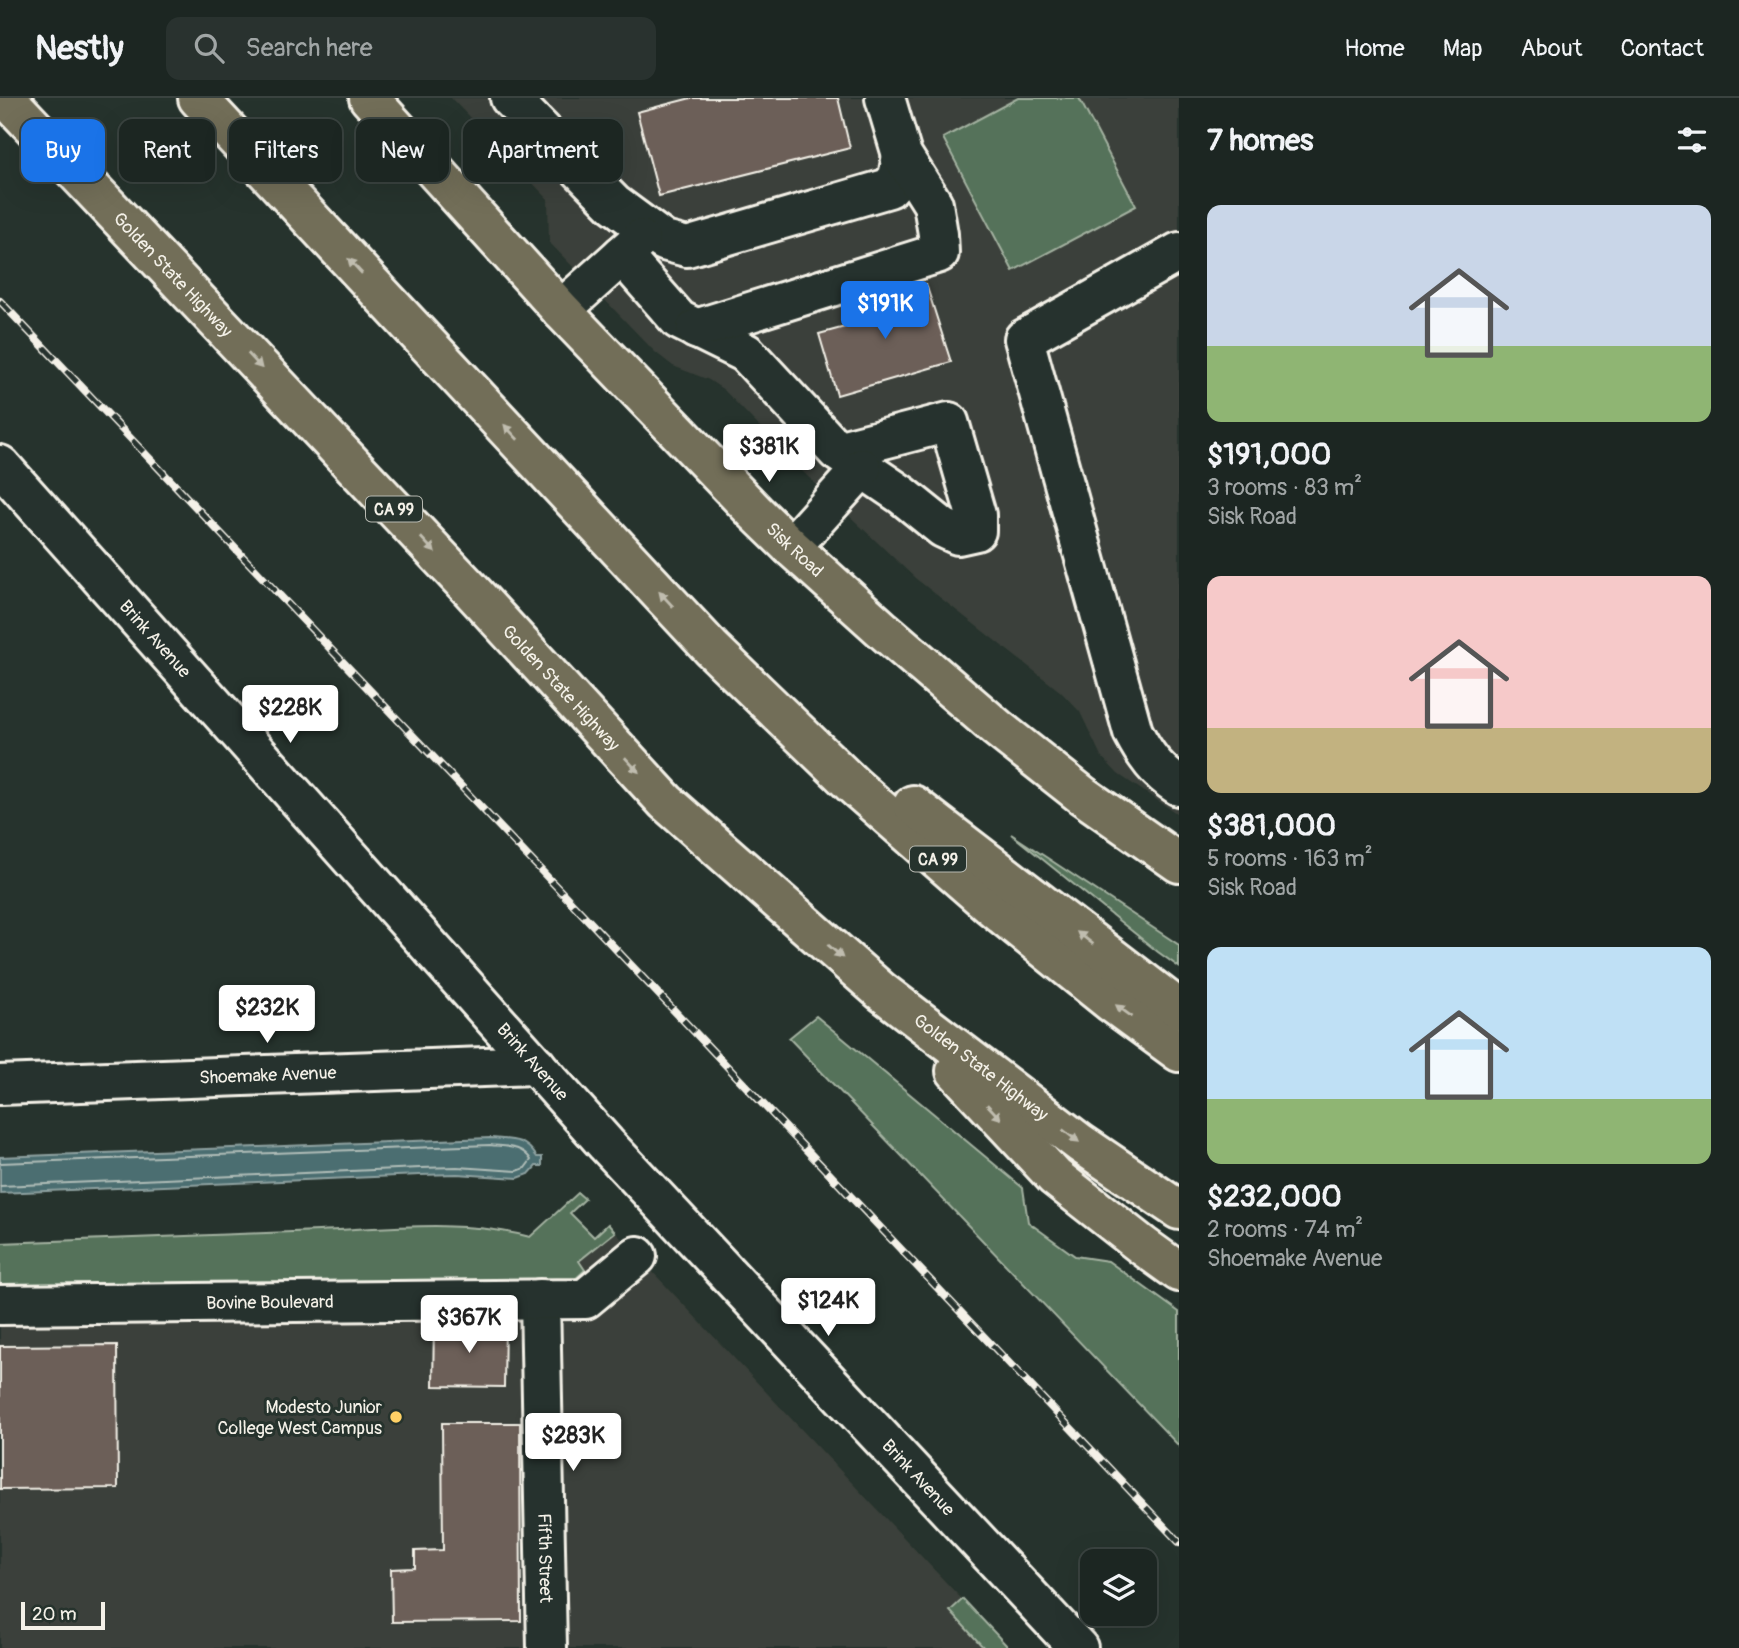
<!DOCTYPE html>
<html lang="en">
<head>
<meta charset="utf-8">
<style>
	body { margin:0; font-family:Pangolin,sans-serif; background:#29322f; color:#f1f3f6; height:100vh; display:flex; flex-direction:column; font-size:26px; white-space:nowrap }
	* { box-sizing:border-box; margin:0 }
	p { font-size:23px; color:#a0a5a5 }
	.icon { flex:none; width:38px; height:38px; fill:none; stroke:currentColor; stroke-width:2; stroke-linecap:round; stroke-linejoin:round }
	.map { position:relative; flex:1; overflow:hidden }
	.drawer { display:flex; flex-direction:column; background:#1c2622; width:560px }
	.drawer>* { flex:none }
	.guide { position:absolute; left:21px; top:21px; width:665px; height:63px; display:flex; gap:14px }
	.buttons { position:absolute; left:1080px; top:1451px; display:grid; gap:14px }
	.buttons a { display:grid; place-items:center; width:77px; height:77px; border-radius:14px; background:#1c2622; box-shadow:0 7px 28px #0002,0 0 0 2px #3a4340; font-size:35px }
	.scale { position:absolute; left:21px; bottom:18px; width:84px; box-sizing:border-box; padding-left:7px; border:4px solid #f4f1e8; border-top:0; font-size:19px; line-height:24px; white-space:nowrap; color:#f4f1e8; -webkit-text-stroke:5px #26332d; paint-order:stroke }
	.price { position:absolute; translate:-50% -60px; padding:0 16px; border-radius:7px; background:#fff; color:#222; font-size:23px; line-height:46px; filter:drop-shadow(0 2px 4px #0008) }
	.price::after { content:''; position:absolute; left:50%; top:42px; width:21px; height:16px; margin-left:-10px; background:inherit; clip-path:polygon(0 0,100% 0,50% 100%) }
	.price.on { background:#1a73e8; color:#fff }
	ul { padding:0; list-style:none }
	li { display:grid; align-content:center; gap:14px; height:371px; padding:0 28px }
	li span { display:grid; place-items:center; height:217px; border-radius:14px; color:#555 }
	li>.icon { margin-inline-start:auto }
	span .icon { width:126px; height:126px; fill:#fffc; stroke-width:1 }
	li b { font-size:30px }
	h2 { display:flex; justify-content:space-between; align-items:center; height:84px; padding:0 28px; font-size:30px }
	.pill { padding:0 24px; border-radius:14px; background:#1c2622; box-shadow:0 7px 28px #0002,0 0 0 2px #3a4340; font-size:24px; line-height:63px }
	.pill.on { background:#1a73e8; color:#fff }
	header { display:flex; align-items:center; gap:42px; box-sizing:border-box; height:98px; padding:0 35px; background:#1c2622; border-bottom:2px solid #3a4340 }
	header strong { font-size:33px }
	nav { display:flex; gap:38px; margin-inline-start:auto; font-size:24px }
	.search { width:490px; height:63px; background:#29322f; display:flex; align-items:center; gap:18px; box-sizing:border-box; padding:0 24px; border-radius:14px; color:#a0a5a5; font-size:26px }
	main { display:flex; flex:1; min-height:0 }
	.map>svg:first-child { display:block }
	.built { fill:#3b403a }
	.green { fill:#54725a; stroke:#a4b2a1; stroke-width:2 }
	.water { fill:#4b6e71; stroke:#8fa2a1; stroke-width:2 }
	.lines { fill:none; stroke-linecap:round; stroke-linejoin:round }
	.shore { stroke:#b0bdb8; stroke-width:2 }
	.building { fill:#6c5f59; stroke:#f4f1e8; stroke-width:2 }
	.minor-casing { stroke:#f4f1e8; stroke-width:44 }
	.major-casing { stroke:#f4f1e8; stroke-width:44 }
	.highway-casing { stroke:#f4f1e8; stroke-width:44 }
	.minor { stroke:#26332d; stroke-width:38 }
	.major { stroke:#726e59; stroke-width:38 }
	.highway { stroke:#726e59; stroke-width:38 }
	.rail-casing { stroke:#f4f1e8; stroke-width:8 }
	.rail { stroke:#26332d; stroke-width:5; stroke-dasharray:16; stroke-linecap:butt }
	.oneway { fill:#c0bdaf }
	.poi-dot { fill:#ffd166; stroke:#26332d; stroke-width:2.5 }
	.labels { text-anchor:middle; stroke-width:6; stroke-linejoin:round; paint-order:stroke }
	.shield { fill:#26332d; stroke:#b6b8b0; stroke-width:2 }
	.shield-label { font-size:16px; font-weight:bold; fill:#f4f1e8 }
	.street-label { font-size:18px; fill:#f4f1e8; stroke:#26332d }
	.poi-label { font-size:18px; fill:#f4f1e8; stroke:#26332d; text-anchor:end }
</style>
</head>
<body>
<header>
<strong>Nestly</strong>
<div class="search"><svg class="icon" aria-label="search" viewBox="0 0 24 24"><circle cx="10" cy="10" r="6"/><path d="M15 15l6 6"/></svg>Search here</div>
<nav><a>Home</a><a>Map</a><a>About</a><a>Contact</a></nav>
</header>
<main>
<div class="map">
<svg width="1179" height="1550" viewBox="0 0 1179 1550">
	<rect width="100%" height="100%" fill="#26332d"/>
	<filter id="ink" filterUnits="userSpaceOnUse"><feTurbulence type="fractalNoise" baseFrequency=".0143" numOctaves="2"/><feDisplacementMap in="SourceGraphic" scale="14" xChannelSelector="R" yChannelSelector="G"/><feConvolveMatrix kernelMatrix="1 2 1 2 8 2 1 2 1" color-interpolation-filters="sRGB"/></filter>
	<g filter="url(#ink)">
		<!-- built -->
		<g class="built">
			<polygon points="451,0 1179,0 1179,717 1118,676 1101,658 1080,614 1061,594 915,480 802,373 724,292 709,282 673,268 655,254 549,144 548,101"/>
			<polygon points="544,1126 578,1163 615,1134 1008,1550 0,1550 0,1145 406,1130 477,1129 508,1133 530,1139"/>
		</g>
		<!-- green -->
		<g class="green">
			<polygon points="1018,0 1079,0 1136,108 1013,173 943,40"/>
			<polygon points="1011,736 1179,847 1179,869 1158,854"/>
			<polygon points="816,918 1023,1090 1028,1124 1075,1158 1108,1163 1179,1214 1179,1348 789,940"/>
			<path d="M578,1095L585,1101L570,1115L594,1139L608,1126L615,1134L579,1163L585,1172L572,1184L0,1191V1145C106,1141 213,1137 319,1133C387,1130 464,1121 530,1139Z"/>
			<polygon points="963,1501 1009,1550 984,1550 950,1513"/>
		</g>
		<!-- water -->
		<path class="water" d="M490,1040C512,1042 524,1039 537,1059H542V1068H536L529,1076L518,1080L457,1076L420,1077L0,1095V1059Z"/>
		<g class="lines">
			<!-- shore -->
			<path class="shore" d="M0,1065L490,1047C506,1049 522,1047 531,1062L525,1070L517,1073L457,1069L420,1070L0,1088"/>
		</g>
		<!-- building -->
		<g class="building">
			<polygon points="691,0 838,0 850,50 659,98 637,14"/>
			<polygon points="926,186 951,264 837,297 819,236 845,229 843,210"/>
			<polygon points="434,1225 505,1225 504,1289 433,1288"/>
			<polygon points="117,1247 118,1390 0,1391 0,1248"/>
			<polygon points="442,1325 520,1325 521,1523 392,1524 391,1471 415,1470 415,1453 443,1452"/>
		</g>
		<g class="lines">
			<!-- minor casing -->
			<g class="minor-casing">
				<g id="minor">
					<polyline points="510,0 614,106 664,143 687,149 889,90 898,80 902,57"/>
					<path d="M1179,154L1024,241L1133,634C1145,657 1157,674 1179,688"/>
					<polyline points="622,157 679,222 746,255 837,353 902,397 943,430 958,437 976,433 976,417 949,324 837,353"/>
					<polyline points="561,212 640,141"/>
					<polyline points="696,231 939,155 938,136 933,106 902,57 885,0"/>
					<path id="s1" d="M0,367L606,1046L1078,1550"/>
					<polyline points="791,449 862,370"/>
					<path id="s2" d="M0,987L536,967"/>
					<path id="s3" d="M540,1201L547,1550"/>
					<path id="s4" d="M0,1207L585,1201L637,1158"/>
				</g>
			</g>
			<!-- major casing -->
			<g class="major-casing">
				<g id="major">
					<path id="s5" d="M369,0L561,212L756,415L791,449L883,532L997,630L1082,697L1179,765"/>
				</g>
			</g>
			<!-- highway casing -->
			<g class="highway-casing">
				<g id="highway">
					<path id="s6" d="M6,0L471,492L666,704L881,893L1080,1045L1179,1112"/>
					<polyline points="198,0 712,551 854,688 989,806 1112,905 1179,954"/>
					<polyline points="913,707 1179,911"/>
					<polyline points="956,973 1055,1079 1143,1148 1179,1174"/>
				</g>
			</g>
			<!-- minor -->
			<use href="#minor" class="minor"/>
			<!-- major -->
			<use href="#major" class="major"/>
			<!-- highway -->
			<use href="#highway" class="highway"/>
			<!-- rail casing -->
			<g class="rail-casing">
				<polyline id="rail" points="0,203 1179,1444"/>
			</g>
			<!-- rail -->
			<use href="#rail" class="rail"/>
		</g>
		<!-- one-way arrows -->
		<defs><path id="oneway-solid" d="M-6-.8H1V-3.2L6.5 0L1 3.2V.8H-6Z" transform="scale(1.75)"/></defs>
		<g class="oneway">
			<use href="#oneway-solid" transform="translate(355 168) rotate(-133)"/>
			<use href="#oneway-solid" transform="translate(255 263) rotate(47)"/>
			<use href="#oneway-solid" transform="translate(511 334) rotate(-133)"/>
			<use href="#oneway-solid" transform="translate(428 447) rotate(47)"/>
			<use href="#oneway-solid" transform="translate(666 501) rotate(-133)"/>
			<use href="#oneway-solid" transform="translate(632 667) rotate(47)"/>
			<use href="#oneway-solid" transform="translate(1085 840) rotate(-143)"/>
			<use href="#oneway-solid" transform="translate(835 853) rotate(41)"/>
			<use href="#oneway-solid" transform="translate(1124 913) rotate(-144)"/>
			<use href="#oneway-solid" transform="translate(994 1014) rotate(47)"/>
			<use href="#oneway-solid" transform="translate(1071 1038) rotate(37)"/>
		</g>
	</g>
	<!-- markers -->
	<circle class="poi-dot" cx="396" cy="1319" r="7"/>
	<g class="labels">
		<!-- shield labels -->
		<g class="shield">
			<rect x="366" y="398.5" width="56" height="25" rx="5"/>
			<rect x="910" y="748.5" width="56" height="25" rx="5"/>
		</g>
		<g class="shield-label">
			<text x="394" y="417">CA 99</text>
			<text x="938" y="767">CA 99</text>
		</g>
		<!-- street labels -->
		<g class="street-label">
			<text dy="6" stroke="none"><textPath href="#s6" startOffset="243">Golden State Highway</textPath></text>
			<text dy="6" stroke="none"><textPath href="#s5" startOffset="621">Sisk Road</textPath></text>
			<text dy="6" stroke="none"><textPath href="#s1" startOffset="233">Brink Avenue</textPath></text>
			<text dy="6" stroke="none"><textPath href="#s6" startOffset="810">Golden State Highway</textPath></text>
			<text dy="6" stroke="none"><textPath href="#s1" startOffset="800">Brink Avenue</textPath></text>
			<text dy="6" stroke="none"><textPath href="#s6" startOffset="1377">Golden State Highway</textPath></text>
			<text dy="6" stroke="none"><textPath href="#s2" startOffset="268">Shoemake Avenue</textPath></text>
			<text dy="6" stroke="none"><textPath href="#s4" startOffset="270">Bovine Boulevard</textPath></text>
			<text dy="6" stroke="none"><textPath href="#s1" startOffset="1367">Brink Avenue</textPath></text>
			<text dy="6" stroke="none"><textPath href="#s3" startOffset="259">Fifth Street</textPath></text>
		</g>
		<!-- poi labels -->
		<g class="poi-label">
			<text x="382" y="1315">Modesto Junior<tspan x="382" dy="21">College West Campus</tspan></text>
		</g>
	</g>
</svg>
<div class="buttons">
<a><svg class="icon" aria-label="layers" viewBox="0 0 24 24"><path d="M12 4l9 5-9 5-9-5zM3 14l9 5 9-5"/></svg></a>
</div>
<div class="scale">20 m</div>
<b class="price on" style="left:885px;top:243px">$191K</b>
<b class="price" style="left:769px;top:386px">$381K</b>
<b class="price" style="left:290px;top:647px">$228K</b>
<b class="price" style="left:267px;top:947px">$232K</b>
<b class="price" style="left:828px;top:1240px">$124K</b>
<b class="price" style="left:469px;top:1257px">$367K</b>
<b class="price" style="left:573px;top:1375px">$283K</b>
<div class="guide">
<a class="pill on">Buy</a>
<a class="pill">Rent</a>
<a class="pill">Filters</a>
<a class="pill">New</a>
<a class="pill">Apartment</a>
</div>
</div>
<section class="drawer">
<h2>7 homes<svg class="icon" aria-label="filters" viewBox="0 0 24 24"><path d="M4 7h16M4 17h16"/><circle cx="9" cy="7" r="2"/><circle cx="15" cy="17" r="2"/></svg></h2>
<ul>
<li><span style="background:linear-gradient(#c9d6e8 65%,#8fb573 0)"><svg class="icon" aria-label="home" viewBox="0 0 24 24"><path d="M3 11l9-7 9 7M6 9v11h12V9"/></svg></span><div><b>$191,000</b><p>3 rooms · 83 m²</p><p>Sisk Road</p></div></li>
<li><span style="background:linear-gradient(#f6c9c9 70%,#c2b280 0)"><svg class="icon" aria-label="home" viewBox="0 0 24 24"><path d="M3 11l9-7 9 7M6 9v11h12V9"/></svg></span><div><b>$381,000</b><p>5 rooms · 163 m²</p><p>Sisk Road</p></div></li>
<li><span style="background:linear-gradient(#bfe0f5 70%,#8fb573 0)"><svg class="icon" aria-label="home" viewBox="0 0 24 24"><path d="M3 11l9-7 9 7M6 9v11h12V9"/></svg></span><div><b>$232,000</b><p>2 rooms · 74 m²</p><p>Shoemake Avenue</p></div></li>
</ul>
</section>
</main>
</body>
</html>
